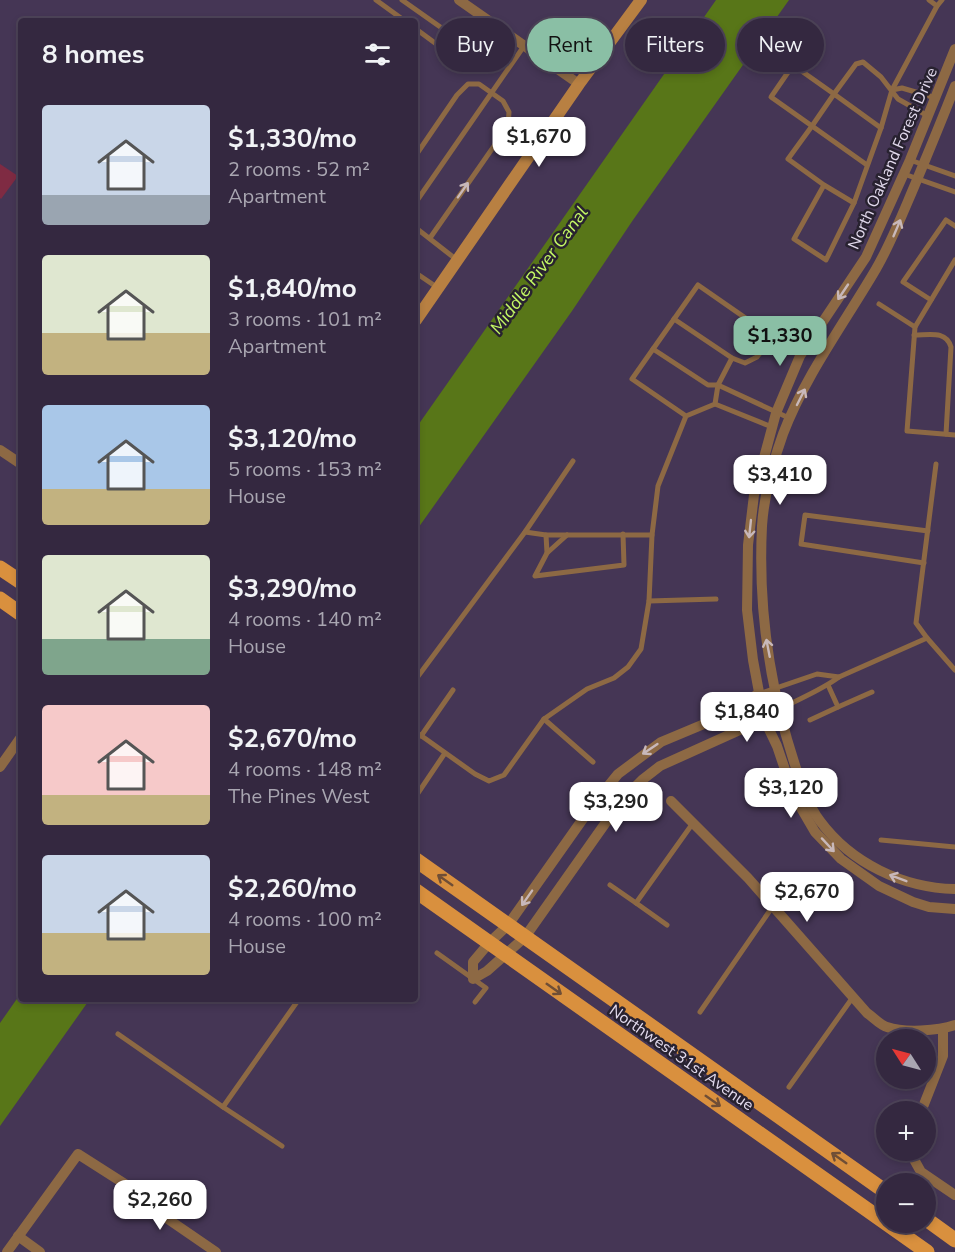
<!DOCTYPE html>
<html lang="en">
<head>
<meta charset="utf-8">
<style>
	body { margin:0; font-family:"Nunito Sans",sans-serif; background:#3f344b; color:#f1f3f6; height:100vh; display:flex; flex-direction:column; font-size:22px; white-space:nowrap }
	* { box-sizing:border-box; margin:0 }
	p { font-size:20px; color:#a9a6b1 }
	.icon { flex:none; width:33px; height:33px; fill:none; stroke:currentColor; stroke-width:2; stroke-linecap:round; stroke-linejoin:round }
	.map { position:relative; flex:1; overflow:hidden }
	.side { position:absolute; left:18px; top:18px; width:400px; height:984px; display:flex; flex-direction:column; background:#342840; border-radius:6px; box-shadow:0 3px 9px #0003,0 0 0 2px #4e4459 }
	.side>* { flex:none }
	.banner { position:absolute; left:436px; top:18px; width:428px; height:54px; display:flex; gap:12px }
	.needle { width:39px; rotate:306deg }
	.controls { position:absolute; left:876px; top:1029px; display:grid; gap:12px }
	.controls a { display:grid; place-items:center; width:60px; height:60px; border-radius:50%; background:#342840; box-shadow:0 3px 9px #0003,0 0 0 2px #4e4459; font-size:30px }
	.price { position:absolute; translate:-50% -51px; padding:0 14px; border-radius:12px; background:#fff; color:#222; font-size:20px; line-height:39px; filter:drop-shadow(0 2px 3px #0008) }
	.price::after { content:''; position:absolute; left:50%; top:36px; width:18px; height:14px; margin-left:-9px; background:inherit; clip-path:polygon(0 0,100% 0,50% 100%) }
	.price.active { background:#8abfa5; color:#111 }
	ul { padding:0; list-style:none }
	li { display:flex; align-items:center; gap:18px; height:150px; padding:0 24px }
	li span { display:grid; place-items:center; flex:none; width:168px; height:120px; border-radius:6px; color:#555 }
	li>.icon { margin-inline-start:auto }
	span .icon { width:72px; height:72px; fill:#fffc; stroke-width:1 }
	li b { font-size:26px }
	h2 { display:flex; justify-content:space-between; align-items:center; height:72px; padding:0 24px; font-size:26px }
	.chip { padding:0 21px; border-radius:27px; background:#342840; box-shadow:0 3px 9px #0003,0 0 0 2px #4e4459; font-size:21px; line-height:54px }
	.chip.active { background:#8abfa5; color:#111 }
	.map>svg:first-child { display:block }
	.green { fill:#7f2b43 }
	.water { fill:#587618 }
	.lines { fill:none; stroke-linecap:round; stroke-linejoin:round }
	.lane { stroke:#8d6944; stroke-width:5 }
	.street { stroke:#8d6944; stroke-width:10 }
	.secondary { stroke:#b88042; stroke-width:12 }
	.primary { stroke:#d9903e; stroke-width:15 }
	.oneway { stroke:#c8b8ba }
	.oneway2 { stroke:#6f4e36 }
	.labels { text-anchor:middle; stroke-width:5; stroke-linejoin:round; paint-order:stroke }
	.street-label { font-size:16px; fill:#e2daed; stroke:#282230 }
	.water-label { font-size:18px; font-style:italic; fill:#c4f965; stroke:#282230 }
</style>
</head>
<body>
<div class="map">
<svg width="955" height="1252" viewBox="0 0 955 1252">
	<rect width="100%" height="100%" fill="#453655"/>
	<!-- green -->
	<polygon class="green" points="0,164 18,176 1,199 0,198"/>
	<!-- water -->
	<g class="water">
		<polygon points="716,0 789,0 633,220 572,311 416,531 416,428"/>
		<polygon points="21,993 21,999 90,999 0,1126 0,1023"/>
	</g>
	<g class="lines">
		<!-- lane -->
		<g class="lane">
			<polyline points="376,0 405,21"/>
			<polyline points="402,0 463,43"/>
			<polyline points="929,0 937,6"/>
			<polyline points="416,29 439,46 506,35"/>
			<polyline points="892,90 902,88 936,98"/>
			<polyline points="881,128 834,94 812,126 771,97 793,65 834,94 856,64 863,62 881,77 898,99 928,116"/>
			<polyline points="416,155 457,95 468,84 479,84 503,101 509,112 508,126 430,238"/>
			<polyline points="910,160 955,176"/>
			<polyline points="904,174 955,192"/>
			<polyline points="824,185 854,203 826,260 794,239 824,185 788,159 812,126 867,165"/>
			<polyline points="416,202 524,46"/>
			<polyline points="854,203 881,128 892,90 937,6 942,0"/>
			<polyline points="416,228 457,260"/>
			<polyline points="955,260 915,327 907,431 955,435"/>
			<polyline points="416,273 438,288"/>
			<polyline points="931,300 903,282 946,220 955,226"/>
			<polyline points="879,304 915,327"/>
			<polyline points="674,319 732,358"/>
			<path d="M914,335C929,335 946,330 951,347L946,434"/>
			<polyline points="653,349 708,385 718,385 789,418"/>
			<polyline points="715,404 772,427"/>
			<polyline points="525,532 546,535 652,535"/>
			<polyline points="546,535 547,553 535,576 624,565 623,534"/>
			<polyline points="547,553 567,535"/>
			<polyline points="924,563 801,544 805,515 928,531"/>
			<polyline points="649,601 716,599"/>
			<polyline points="927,638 955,670"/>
			<polyline points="839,677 927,638 916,623 936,464"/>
			<polyline points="416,679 525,532 573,461"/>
			<path d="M759,694L817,674L839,677C816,694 789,702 765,718"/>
			<polyline points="838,707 872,692"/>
			<polyline points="544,719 593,762"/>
			<polyline points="810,720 838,707 828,685"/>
			<polyline points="416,732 475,774 489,781 504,775 544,719 587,689 614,678 628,667 641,649 649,601 652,535 658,486 686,416 715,404 718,385 732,358 745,363 757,357 771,339 767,333 698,285 632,379 686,416"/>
			<polyline points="421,736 453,690"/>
			<polyline points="416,796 445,753"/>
			<polyline points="881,840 955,847"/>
			<polyline points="610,885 636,903 693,823"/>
			<polyline points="636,903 667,925"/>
			<polyline points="437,953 486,988 475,1002"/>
			<polyline points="700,1012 773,906"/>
			<polyline points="118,1034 223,1107 299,999"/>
			<polyline points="789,1087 853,997"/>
			<polyline points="223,1107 282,1146"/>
		</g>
		<!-- street -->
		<g class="street">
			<polyline points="459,0 579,84"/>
			<polyline points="955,49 910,160 866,257 800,356 776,413 754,495 748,545 747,610 753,660 764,719 777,746 794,796 815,832 841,859 879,886 913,902 929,907 955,909"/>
			<path d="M955,86C942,120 928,153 914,187C902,215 891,243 876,269C845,322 805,376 783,434C773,462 764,496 762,526C758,606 770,689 795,765C801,783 808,805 820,821C851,863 903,888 955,889"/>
			<polyline points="0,450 21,464"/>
			<polyline points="758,694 716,719 661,742 618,774 592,806 508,925 489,943 473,962 473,979 487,971 525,937 621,801 642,780 660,766 764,719"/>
			<polyline points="0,767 21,737"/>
			<path d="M671,801L748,878L867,1013C873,1017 880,1025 887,1027C904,1033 938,1031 955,1025"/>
			<polyline points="921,1112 943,1056 943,1029"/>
			<polyline points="912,1150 911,1154 921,1172 955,1195"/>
			<polyline points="18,1236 40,1252"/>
			<polyline points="7,1252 78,1154 125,1184 162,1215 216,1252"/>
		</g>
		<!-- secondary -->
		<polyline class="secondary" points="416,320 579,84 641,0"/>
		<!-- primary -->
		<g class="primary">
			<polyline points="0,568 21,582"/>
			<polyline points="0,599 21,614"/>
			<polyline points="416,860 886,1192"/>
			<polyline points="416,891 927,1252"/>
			<polyline points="926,1219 955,1240"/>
		</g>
	</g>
	<!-- one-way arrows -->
	<defs><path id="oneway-shaft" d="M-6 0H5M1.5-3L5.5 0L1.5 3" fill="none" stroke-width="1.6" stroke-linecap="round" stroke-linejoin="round" transform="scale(1.5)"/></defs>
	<g class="oneway">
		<use href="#oneway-shaft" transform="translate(463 190) rotate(-55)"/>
		<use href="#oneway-shaft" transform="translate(897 228) rotate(-67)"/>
		<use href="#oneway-shaft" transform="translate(843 292) rotate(124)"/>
		<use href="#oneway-shaft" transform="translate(801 397) rotate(-63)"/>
		<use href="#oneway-shaft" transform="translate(750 529) rotate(96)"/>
		<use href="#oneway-shaft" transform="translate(768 648) rotate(-101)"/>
		<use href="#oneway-shaft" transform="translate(650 749) rotate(146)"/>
		<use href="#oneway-shaft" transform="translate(828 845) rotate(47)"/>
		<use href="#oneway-shaft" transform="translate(898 878) rotate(-159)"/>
		<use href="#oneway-shaft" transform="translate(527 898) rotate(125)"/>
	</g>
	<g class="oneway2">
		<use href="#oneway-shaft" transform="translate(445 880) rotate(-145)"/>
		<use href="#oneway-shaft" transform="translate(554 989) rotate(35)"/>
		<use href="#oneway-shaft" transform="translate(713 1101) rotate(35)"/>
		<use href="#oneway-shaft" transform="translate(839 1158) rotate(-145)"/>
	</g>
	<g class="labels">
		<!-- street labels -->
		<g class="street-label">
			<text transform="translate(892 158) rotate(-66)" y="6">North Oakland Forest Drive</text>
			<text transform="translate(682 1057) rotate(35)" y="6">Northwest 31st Avenue</text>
		</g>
		<!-- water labels -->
		<g class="water-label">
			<text transform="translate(539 270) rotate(-54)" y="6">Middle River Canal</text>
		</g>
	</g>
</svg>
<div class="controls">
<a><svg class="needle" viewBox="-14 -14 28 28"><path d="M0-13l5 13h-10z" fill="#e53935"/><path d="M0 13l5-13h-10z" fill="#a9a6b1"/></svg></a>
<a>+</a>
<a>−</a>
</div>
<b class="price" style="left:539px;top:168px">$1,670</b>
<b class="price active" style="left:780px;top:367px">$1,330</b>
<b class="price" style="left:780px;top:506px">$3,410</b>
<b class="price" style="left:747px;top:743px">$1,840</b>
<b class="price" style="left:791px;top:819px">$3,120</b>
<b class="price" style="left:616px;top:833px">$3,290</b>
<b class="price" style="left:807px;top:923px">$2,670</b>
<b class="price" style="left:160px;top:1231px">$2,260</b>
<div class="banner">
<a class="chip">Buy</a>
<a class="chip active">Rent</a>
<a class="chip">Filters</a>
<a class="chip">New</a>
</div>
<section class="side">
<h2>8 homes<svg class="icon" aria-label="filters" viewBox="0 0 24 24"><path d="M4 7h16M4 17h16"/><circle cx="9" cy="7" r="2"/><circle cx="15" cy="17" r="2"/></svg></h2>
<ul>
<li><span style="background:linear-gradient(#c9d6e8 75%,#9aa5b1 0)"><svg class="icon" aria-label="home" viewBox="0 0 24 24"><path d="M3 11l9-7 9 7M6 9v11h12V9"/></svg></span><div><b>$1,330/mo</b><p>2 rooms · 52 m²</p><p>Apartment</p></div></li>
<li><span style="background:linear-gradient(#dfe7d0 65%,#c2b280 0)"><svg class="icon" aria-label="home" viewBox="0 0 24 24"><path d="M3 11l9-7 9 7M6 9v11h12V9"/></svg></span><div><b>$1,840/mo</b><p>3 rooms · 101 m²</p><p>Apartment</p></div></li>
<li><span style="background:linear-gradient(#a9c7e8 70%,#c2b280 0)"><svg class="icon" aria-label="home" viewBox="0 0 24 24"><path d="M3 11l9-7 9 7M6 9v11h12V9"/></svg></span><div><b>$3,120/mo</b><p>5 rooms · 153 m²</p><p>House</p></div></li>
<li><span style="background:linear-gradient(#dfe7d0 70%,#7fa58c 0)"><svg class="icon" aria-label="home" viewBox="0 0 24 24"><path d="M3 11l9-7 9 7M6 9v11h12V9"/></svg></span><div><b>$3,290/mo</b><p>4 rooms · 140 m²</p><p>House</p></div></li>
<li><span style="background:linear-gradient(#f6c9c9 75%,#c2b280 0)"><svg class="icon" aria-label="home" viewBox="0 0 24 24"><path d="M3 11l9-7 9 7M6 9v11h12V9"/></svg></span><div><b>$2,670/mo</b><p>4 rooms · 148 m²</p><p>The Pines West</p></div></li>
<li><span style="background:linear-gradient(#c9d6e8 65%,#c2b280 0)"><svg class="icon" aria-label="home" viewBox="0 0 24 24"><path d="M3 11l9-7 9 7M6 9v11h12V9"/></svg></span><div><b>$2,260/mo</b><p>4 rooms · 100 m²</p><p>House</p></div></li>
</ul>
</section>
</div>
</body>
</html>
